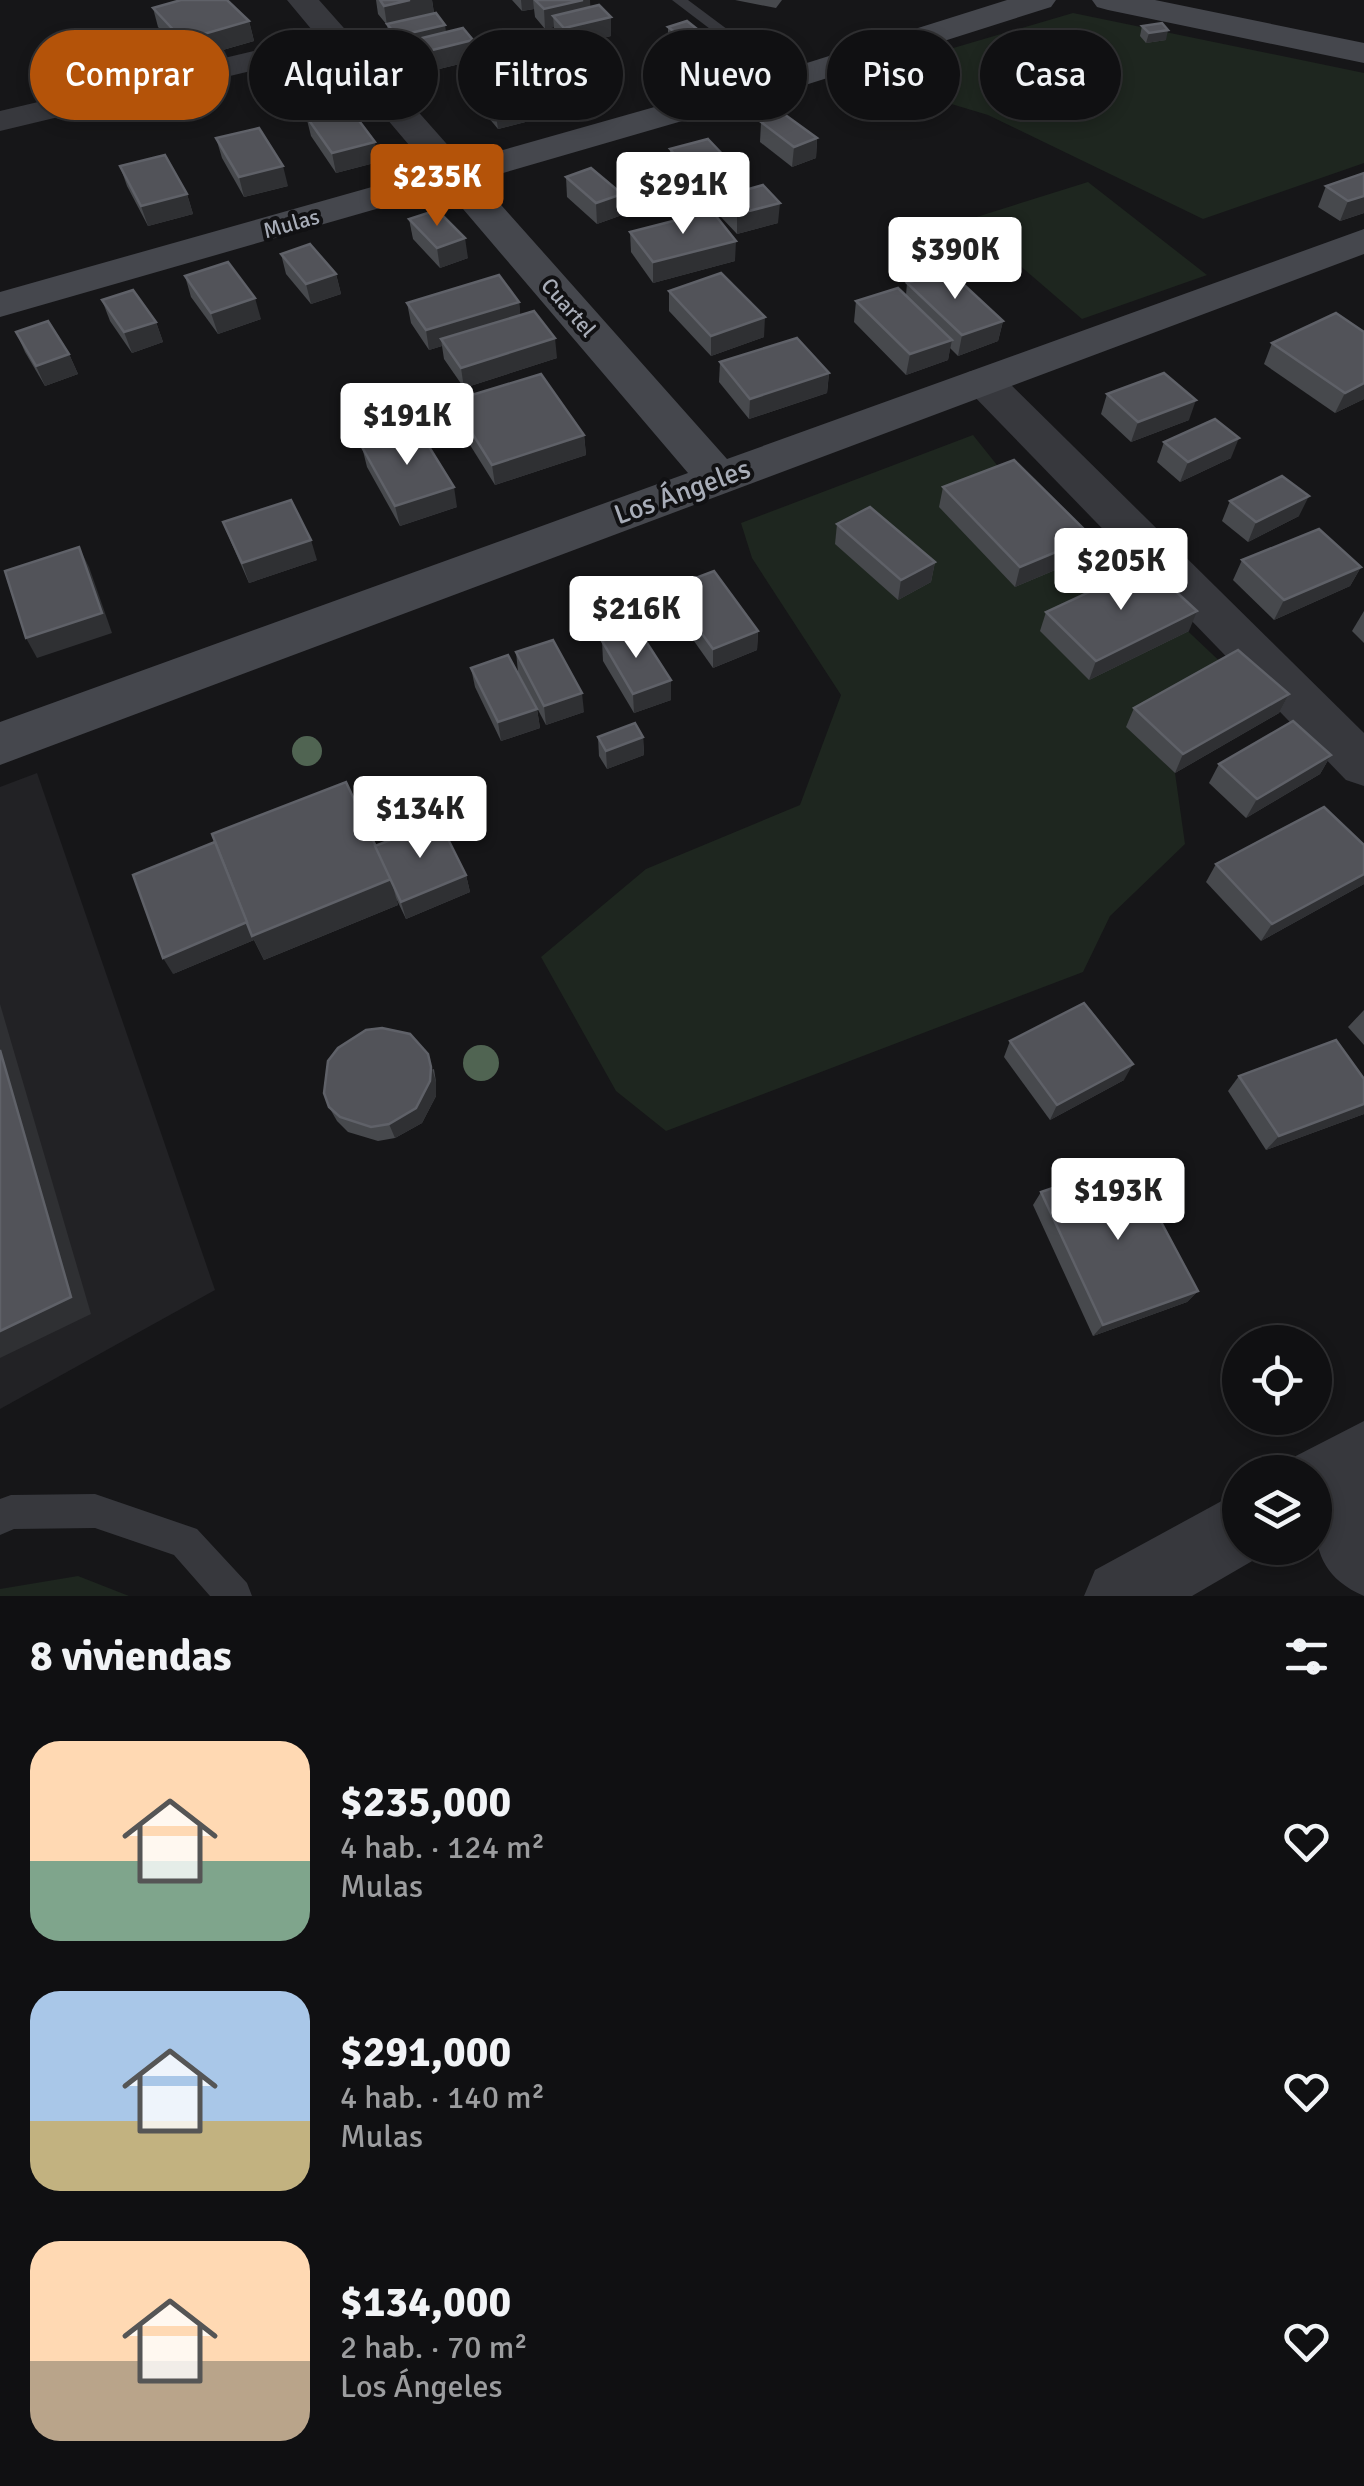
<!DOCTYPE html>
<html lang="es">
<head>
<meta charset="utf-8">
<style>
	body { margin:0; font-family:Signika,sans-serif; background:#1e1e20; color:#f1f3f6; height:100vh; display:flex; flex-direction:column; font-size:38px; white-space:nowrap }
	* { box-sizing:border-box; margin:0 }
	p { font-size:32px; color:#9c9d9f }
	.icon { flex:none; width:55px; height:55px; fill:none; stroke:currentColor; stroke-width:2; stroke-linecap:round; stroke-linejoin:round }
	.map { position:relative; height:1596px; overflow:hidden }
	.details { display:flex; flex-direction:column; background:#101012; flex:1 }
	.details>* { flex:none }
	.guide { position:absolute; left:30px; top:30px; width:1305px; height:90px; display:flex; gap:20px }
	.buttons { position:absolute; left:1222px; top:1325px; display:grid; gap:20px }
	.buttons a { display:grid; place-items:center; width:110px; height:110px; border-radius:50%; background:#101012; box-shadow:0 5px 15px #0003,0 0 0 2px #303032; font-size:50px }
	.price { position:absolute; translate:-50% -85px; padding:0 22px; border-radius:10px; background:#fff; color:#222; font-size:32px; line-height:65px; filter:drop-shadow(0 2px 5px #0008) }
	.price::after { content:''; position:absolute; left:50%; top:60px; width:30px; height:22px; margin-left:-15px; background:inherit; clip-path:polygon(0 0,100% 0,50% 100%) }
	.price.current { background:#b45309; color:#fff }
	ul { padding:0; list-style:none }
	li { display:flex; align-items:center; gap:30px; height:250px; padding:0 30px }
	li span { display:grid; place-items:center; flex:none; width:280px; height:200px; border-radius:30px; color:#555 }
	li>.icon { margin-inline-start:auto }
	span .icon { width:120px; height:120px; fill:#fffc; stroke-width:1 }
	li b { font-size:42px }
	h2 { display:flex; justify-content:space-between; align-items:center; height:120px; padding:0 30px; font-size:42px }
	.chip { padding:0 35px; border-radius:45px; background:#101012; box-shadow:0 5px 15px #0003,0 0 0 2px #303032; font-size:35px; line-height:90px }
	.chip.current { background:#b45309; color:#fff }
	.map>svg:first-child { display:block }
	.built { fill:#222225 }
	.green { fill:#1e261f }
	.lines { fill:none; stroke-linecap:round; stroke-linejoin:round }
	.lane { fill:#37383d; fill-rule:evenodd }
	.street { fill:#37383d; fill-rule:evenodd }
	.secondary { fill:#45474d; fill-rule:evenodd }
	.tree { fill:#506452 }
	.wall { fill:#47494d }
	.shaded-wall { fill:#2f3033 }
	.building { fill:#525359; stroke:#5f6168; stroke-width:2.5 }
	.labels { text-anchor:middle; stroke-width:8; stroke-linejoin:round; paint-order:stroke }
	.far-street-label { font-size:22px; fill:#a8adb8; stroke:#111113 }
	.street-label { font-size:28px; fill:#a8adb8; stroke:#111113 }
</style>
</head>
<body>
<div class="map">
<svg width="1364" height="1596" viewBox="0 0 1364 1596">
	<rect width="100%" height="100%" fill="#161618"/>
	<!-- built -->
	<polygon class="built" points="37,773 215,1290 0,1409 0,787"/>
	<!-- green -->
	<g class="green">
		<polygon points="1073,13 1364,73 1364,163 1203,219 988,115 858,76"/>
		<polygon points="1088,182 1207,275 1082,319 967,220"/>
		<polygon points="973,435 1009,480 1014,586 1086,557 1139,585 1229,670 1127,726 1175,773 1185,844 1110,916 1083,972 666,1131 616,1091 541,957 646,869 800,805 841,695 752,558 741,523"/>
		<polygon points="78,1576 129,1596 0,1596 0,1589"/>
	</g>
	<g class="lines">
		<!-- lane -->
		<g class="lane">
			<polygon points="672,0 688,0 795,80 781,83"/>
			<polygon points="95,1494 197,1529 247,1583 252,1596 210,1596 174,1555 95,1528 14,1529 0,1535 0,1499 11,1495"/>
		</g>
		<!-- street -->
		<g class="street">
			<polygon points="287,0 319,0 469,169 474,177 469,185 456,188 443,185 330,52 0,131 0,111 317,36"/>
			<polygon points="983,368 998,372 1364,733 1364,786 1346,780 968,390 962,381 968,372"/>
			<path d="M1364,1421V1596C1306,1571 1315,1527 1315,1472H1284L1290,1459Z"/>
			<polygon points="1240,1491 1240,1548 1268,1548 1266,1553 1192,1596 1084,1596 1095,1570"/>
		</g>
		<!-- secondary -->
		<g class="secondary">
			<polygon points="1007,0 1056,0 1051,7 799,87 479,180 727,459 1364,229 1364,254 0,765 0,722 688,473 446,189 0,317 0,292 775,73"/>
			<polygon points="1092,0 1155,0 1364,43 1364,63 1108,10 1097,7"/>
		</g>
	</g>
	<!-- trees -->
	<g class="tree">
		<circle cx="307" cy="751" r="15"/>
		<circle cx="481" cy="1063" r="18"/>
	</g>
	<!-- wall -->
	<g class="wall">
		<polygon points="376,0 432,0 434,13 446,32 476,60 427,72 417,59 416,52 400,55 390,43 387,25 378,14"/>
		<polygon points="512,0 590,0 590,7 611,36 565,47 554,35 554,27 545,29 535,17 534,9 522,11"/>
		<polygon points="735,0 782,0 776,8"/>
		<polygon points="153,8 249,21 254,41 188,60 158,27"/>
		<polygon points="1142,26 1166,40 1146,43 1140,36"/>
		<polygon points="668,27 707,56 688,62 668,47"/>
		<polygon points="466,74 537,119 498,129 469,94"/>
		<polygon points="306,116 378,162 336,173 311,136"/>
		<polygon points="761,122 817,138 816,158 792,167 760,142"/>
		<polygon points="216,138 288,186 244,197 222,158"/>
		<polygon points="670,149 746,179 746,190 778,223 737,234 721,217 721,206 707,210 670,169"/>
		<polygon points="120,166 187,194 193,214 148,226 127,186"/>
		<polygon points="1364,173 1364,213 1340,221 1318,207 1326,186"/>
		<polygon points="566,177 622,215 597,224 567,197"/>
		<polygon points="409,219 468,258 440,268 413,239"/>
		<polygon points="630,232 735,261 653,283 631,252"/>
		<polygon points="281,254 336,274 341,294 311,304 286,274"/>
		<polygon points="185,276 261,319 218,334 191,297"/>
		<polygon points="907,283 1003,321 998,341 958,356 950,348 948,360 906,375 854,322 856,301 906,295"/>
		<polygon points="669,291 764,337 711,356 669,311"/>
		<polygon points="102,300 156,322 163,342 132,353 110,321"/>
		<polygon points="519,302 520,315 557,358 464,388 444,359 442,346 429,350 411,323 407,303"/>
		<polygon points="16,332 69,354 78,374 45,386 25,352"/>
		<polygon points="1364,332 1364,399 1335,413 1264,364 1272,343"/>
		<polygon points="720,362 829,373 827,393 749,419 719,382"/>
		<polygon points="1107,394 1189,420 1131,442 1101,414"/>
		<polygon points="452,401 584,435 586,455 495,485 455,421"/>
		<polygon points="1164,442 1231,458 1180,482 1157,462"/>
		<polygon points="362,447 457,507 400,526 367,467"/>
		<polygon points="943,487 1092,537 1086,557 1015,587 939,507"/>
		<polygon points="1230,501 1299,516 1248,542 1222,521"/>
		<polygon points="223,522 317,560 249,583 231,542"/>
		<polygon points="837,524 935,562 931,582 898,600 835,544"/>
		<polygon points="1242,560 1361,567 1350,586 1274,620 1233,580"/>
		<polygon points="669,588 758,631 757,650 713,668 670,607"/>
		<polygon points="1364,611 1364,643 1352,631"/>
		<polygon points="1046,612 1189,631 1089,680 1040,631"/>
		<polygon points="602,641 671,700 634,713 603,661"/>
		<polygon points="516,652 584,712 546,725 518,672"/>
		<polygon points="471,668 537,709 540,728 501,741 475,687"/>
		<polygon points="1289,694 1279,713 1175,773 1126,727 1134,708"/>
		<polygon points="598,737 643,737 644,755 607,769 599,756"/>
		<polygon points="1331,755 1320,774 1246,818 1209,783 1219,764"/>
		<polygon points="1364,845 1364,884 1261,941 1206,882 1216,864"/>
		<polygon points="375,846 466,875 470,892 406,919 396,898 398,905 264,960 254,940 173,974"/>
		<polygon points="1364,1010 1364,1045 1348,1027"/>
		<polygon points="1010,1041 1124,1080 1050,1120 1004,1057"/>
		<polygon points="434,1069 436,1082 436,1096 422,1123 395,1138 378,1141 348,1132 337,1121 329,1107"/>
		<polygon points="1239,1076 1364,1079 1364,1114 1266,1150 1228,1091"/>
		<polygon points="1041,1192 1198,1291 1187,1302 1093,1336 1033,1205"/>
	</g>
	<!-- shaded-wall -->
	<g class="shaded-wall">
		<polygon points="410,0 432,0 434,14 387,25 384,6"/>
		<polygon points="521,0 533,0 534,9 522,11"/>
		<polygon points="583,0 590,0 591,18 553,16 554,27 545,29 544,9"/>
		<polygon points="611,17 611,36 565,47 564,28"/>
		<polygon points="249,21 254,41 188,60 183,40"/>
		<polygon points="445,25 448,44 414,40 416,52 400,55 397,36"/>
		<polygon points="1168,30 1166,40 1146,43 1149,33"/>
		<polygon points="707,37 707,56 688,62 688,42"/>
		<polygon points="473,40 476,60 427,72 424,52"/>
		<polygon points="535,99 537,119 498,129 495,109"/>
		<polygon points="817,138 816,158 792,167 794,147"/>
		<polygon points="375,142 378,162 336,173 332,153"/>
		<polygon points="283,166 288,186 244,197 239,177"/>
		<polygon points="746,179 746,199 721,197 721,206 707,210 707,189"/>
		<polygon points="187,194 193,214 148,226 141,206"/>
		<polygon points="622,194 622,215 597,224 596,203"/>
		<polygon points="1364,196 1364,213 1340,221 1348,201"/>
		<polygon points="780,203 778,223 737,234 737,214"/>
		<polygon points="465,238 468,258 440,268 437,248"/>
		<polygon points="736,241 735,261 653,283 653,262"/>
		<polygon points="336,274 341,294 311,304 306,284"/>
		<polygon points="255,298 261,319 218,334 211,313"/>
		<polygon points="519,302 521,322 441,339 442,346 429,350 426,330"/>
		<polygon points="765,317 764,337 711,356 711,336"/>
		<polygon points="1003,321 998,341 958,356 962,335"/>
		<polygon points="156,322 163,342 132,353 124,332"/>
		<polygon points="555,338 557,358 464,388 461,368"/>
		<polygon points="952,340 948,360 906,375 910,354"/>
		<polygon points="69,354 78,374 45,386 36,366"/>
		<polygon points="829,373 827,393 749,419 750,399"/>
		<polygon points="1364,383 1364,399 1335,413 1345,393"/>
		<polygon points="1196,400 1189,420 1131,442 1138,422"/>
		<polygon points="584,435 586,455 495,485 492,465"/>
		<polygon points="1239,438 1231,458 1180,482 1188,462"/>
		<polygon points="454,487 457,507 400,526 395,506"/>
		<polygon points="1309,496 1299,516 1248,542 1256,522"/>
		<polygon points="1092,537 1086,557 1015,587 1020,567"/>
		<polygon points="311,540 317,560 249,583 242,563"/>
		<polygon points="79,547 89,567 112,633 37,658 26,638"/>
		<polygon points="935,562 931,582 898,600 901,580"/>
		<polygon points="1361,567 1350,586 1274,620 1284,600"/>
		<polygon points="1197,611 1189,631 1089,680 1096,661"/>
		<polygon points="758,631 757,650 713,668 713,649"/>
		<polygon points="671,680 671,700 634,713 633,694"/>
		<polygon points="582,693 584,712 546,725 544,706"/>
		<polygon points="1289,694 1279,713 1175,773 1183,754"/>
		<polygon points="537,709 540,728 501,741 498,722"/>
		<polygon points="643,737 644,755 607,769 606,751"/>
		<polygon points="1331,755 1320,774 1246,818 1257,799"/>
		<polygon points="1364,874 1364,884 1261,941 1272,924"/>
		<polygon points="466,875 470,892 406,919 401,902"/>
		<polygon points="391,879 398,905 264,960 254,940 173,974 163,958 250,921"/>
		<polygon points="0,1004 91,1314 0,1358"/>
		<polygon points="428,1054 436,1082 436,1096 422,1123 395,1138 389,1124"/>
		<polygon points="1133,1064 1124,1080 1050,1120 1057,1105"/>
		<polygon points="1364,1104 1364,1114 1266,1150 1279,1136"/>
		<polygon points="1198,1291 1187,1302 1093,1336 1103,1325"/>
	</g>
	<!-- building -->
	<g class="building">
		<polygon points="181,0 227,0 249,21 183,40 153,8"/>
		<polygon points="380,0 410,0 384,6"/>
		<polygon points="535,0 583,0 544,9"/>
		<polygon points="599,5 611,17 564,28 553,16"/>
		<polygon points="436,13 445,25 397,36 387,24"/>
		<polygon points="687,21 707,37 688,42 668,27"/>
		<polygon points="1162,23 1168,30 1149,33 1142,26"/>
		<polygon points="463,28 473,40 424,52 414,40"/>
		<polygon points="505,65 535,99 495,109 466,74"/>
		<polygon points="348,106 375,142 332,153 306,116"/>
		<polygon points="784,114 817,138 794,147 761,122"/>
		<polygon points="259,128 283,166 239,177 216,138"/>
		<polygon points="708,139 746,179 707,189 670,149"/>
		<polygon points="165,155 187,194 141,206 120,166"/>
		<polygon points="591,168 622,194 596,203 566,177"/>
		<polygon points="1364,173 1364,196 1348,201 1326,186"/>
		<polygon points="763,185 780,203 737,214 721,197"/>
		<polygon points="437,210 465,238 437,248 409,219"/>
		<polygon points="712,211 736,241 653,262 630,232"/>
		<polygon points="310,244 336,274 306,284 281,254"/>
		<polygon points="228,262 255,298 211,313 185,276"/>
		<polygon points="948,270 1003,321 962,335 907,283"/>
		<polygon points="721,273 765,317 711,336 669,291"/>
		<polygon points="499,275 519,302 426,330 407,303"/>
		<polygon points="898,288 952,340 910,354 856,301"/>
		<polygon points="133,290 156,322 124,332 102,300"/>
		<polygon points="534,311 555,338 461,368 441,339"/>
		<polygon points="1336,313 1364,332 1364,383 1345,393 1272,343"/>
		<polygon points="48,321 69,354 36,366 16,332"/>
		<polygon points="797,338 829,373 750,399 720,362"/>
		<polygon points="1164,373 1196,400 1138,422 1107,394"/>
		<polygon points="541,374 584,435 492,465 452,401"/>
		<polygon points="1215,419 1239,438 1188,462 1164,442"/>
		<polygon points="418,429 454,487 395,506 362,447"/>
		<polygon points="1014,460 1092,537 1020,567 943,487"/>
		<polygon points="1282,476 1309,496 1256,522 1230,501"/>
		<polygon points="291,500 311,540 242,563 223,522"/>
		<polygon points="870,507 935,562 901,580 837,524"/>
		<polygon points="1319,529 1361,567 1284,600 1242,560"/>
		<polygon points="79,547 102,613 26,638 5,571"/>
		<polygon points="1147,565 1197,611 1096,661 1046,612"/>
		<polygon points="714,571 758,631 713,649 669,588"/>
		<polygon points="638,629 671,680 633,694 602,641"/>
		<polygon points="553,640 582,693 544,706 516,652"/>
		<polygon points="1238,650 1289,694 1183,754 1134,708"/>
		<polygon points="508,655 537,709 498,722 471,668"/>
		<polygon points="1293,721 1331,755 1257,799 1219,764"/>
		<polygon points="635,723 643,737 606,751 598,737"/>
		<polygon points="346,782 391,879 252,936 212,834"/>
		<polygon points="1324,807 1364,845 1364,874 1272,924 1216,864"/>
		<polygon points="439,821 466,875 401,902 375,846"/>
		<polygon points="215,842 247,922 163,958 133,875"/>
		<polygon points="1084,1003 1133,1064 1057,1105 1010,1041"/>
		<polygon points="382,1028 410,1034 428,1054 431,1067 430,1081 416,1108 389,1124 371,1127 340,1117 329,1107 324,1093 328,1061 338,1048 366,1030"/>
		<polygon points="1336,1040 1364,1079 1364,1104 1279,1136 1239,1076"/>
		<polygon points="0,1050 71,1297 0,1331"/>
		<polygon points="1129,1162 1198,1291 1103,1325 1041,1192"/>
	</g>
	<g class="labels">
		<!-- far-street labels -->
		<g class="far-street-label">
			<text transform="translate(291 223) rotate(-16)" y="8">Mulas</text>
			<text transform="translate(569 307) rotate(49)" y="8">Cuartel</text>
		</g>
		<!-- street labels -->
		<g class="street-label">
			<text transform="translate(682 491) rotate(-20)" y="10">Los Ángeles</text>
		</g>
	</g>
</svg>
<div class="buttons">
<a><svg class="icon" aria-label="locate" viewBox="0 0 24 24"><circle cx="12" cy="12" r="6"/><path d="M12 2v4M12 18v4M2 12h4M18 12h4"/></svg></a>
<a><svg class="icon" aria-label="layers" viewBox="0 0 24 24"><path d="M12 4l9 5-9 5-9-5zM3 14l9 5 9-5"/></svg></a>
</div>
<b class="price current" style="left:437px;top:229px">$235K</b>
<b class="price" style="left:683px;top:237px">$291K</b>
<b class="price" style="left:955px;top:302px">$390K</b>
<b class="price" style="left:407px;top:468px">$191K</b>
<b class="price" style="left:1121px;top:613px">$205K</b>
<b class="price" style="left:636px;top:661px">$216K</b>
<b class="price" style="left:420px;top:861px">$134K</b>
<b class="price" style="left:1118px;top:1243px">$193K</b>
<div class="guide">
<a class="chip current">Comprar</a>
<a class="chip">Alquilar</a>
<a class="chip">Filtros</a>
<a class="chip">Nuevo</a>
<a class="chip">Piso</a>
<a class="chip">Casa</a>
</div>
</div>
<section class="details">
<h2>8 viviendas<svg class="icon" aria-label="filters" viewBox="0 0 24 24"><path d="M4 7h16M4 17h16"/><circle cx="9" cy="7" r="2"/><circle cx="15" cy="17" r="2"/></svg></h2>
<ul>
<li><span style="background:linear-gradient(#ffd9b3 60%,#7fa58c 0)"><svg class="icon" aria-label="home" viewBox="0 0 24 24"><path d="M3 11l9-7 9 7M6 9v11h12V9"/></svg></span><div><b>$235,000</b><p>4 hab. · 124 m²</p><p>Mulas</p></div><svg class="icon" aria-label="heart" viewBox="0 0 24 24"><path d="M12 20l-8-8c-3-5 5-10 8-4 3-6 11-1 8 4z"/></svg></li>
<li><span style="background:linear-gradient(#a9c7e8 65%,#c2b280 0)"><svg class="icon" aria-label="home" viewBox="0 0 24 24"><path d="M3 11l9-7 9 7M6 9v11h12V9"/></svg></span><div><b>$291,000</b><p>4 hab. · 140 m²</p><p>Mulas</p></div><svg class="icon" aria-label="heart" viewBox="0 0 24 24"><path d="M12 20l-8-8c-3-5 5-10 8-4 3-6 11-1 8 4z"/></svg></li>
<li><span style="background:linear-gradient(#ffd9b3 60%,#b9a48a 0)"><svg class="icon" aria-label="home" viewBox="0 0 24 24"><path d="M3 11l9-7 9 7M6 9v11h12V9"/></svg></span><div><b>$134,000</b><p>2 hab. · 70 m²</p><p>Los Ángeles</p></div><svg class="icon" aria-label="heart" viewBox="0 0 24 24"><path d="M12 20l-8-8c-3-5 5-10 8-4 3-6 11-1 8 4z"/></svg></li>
</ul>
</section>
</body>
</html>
